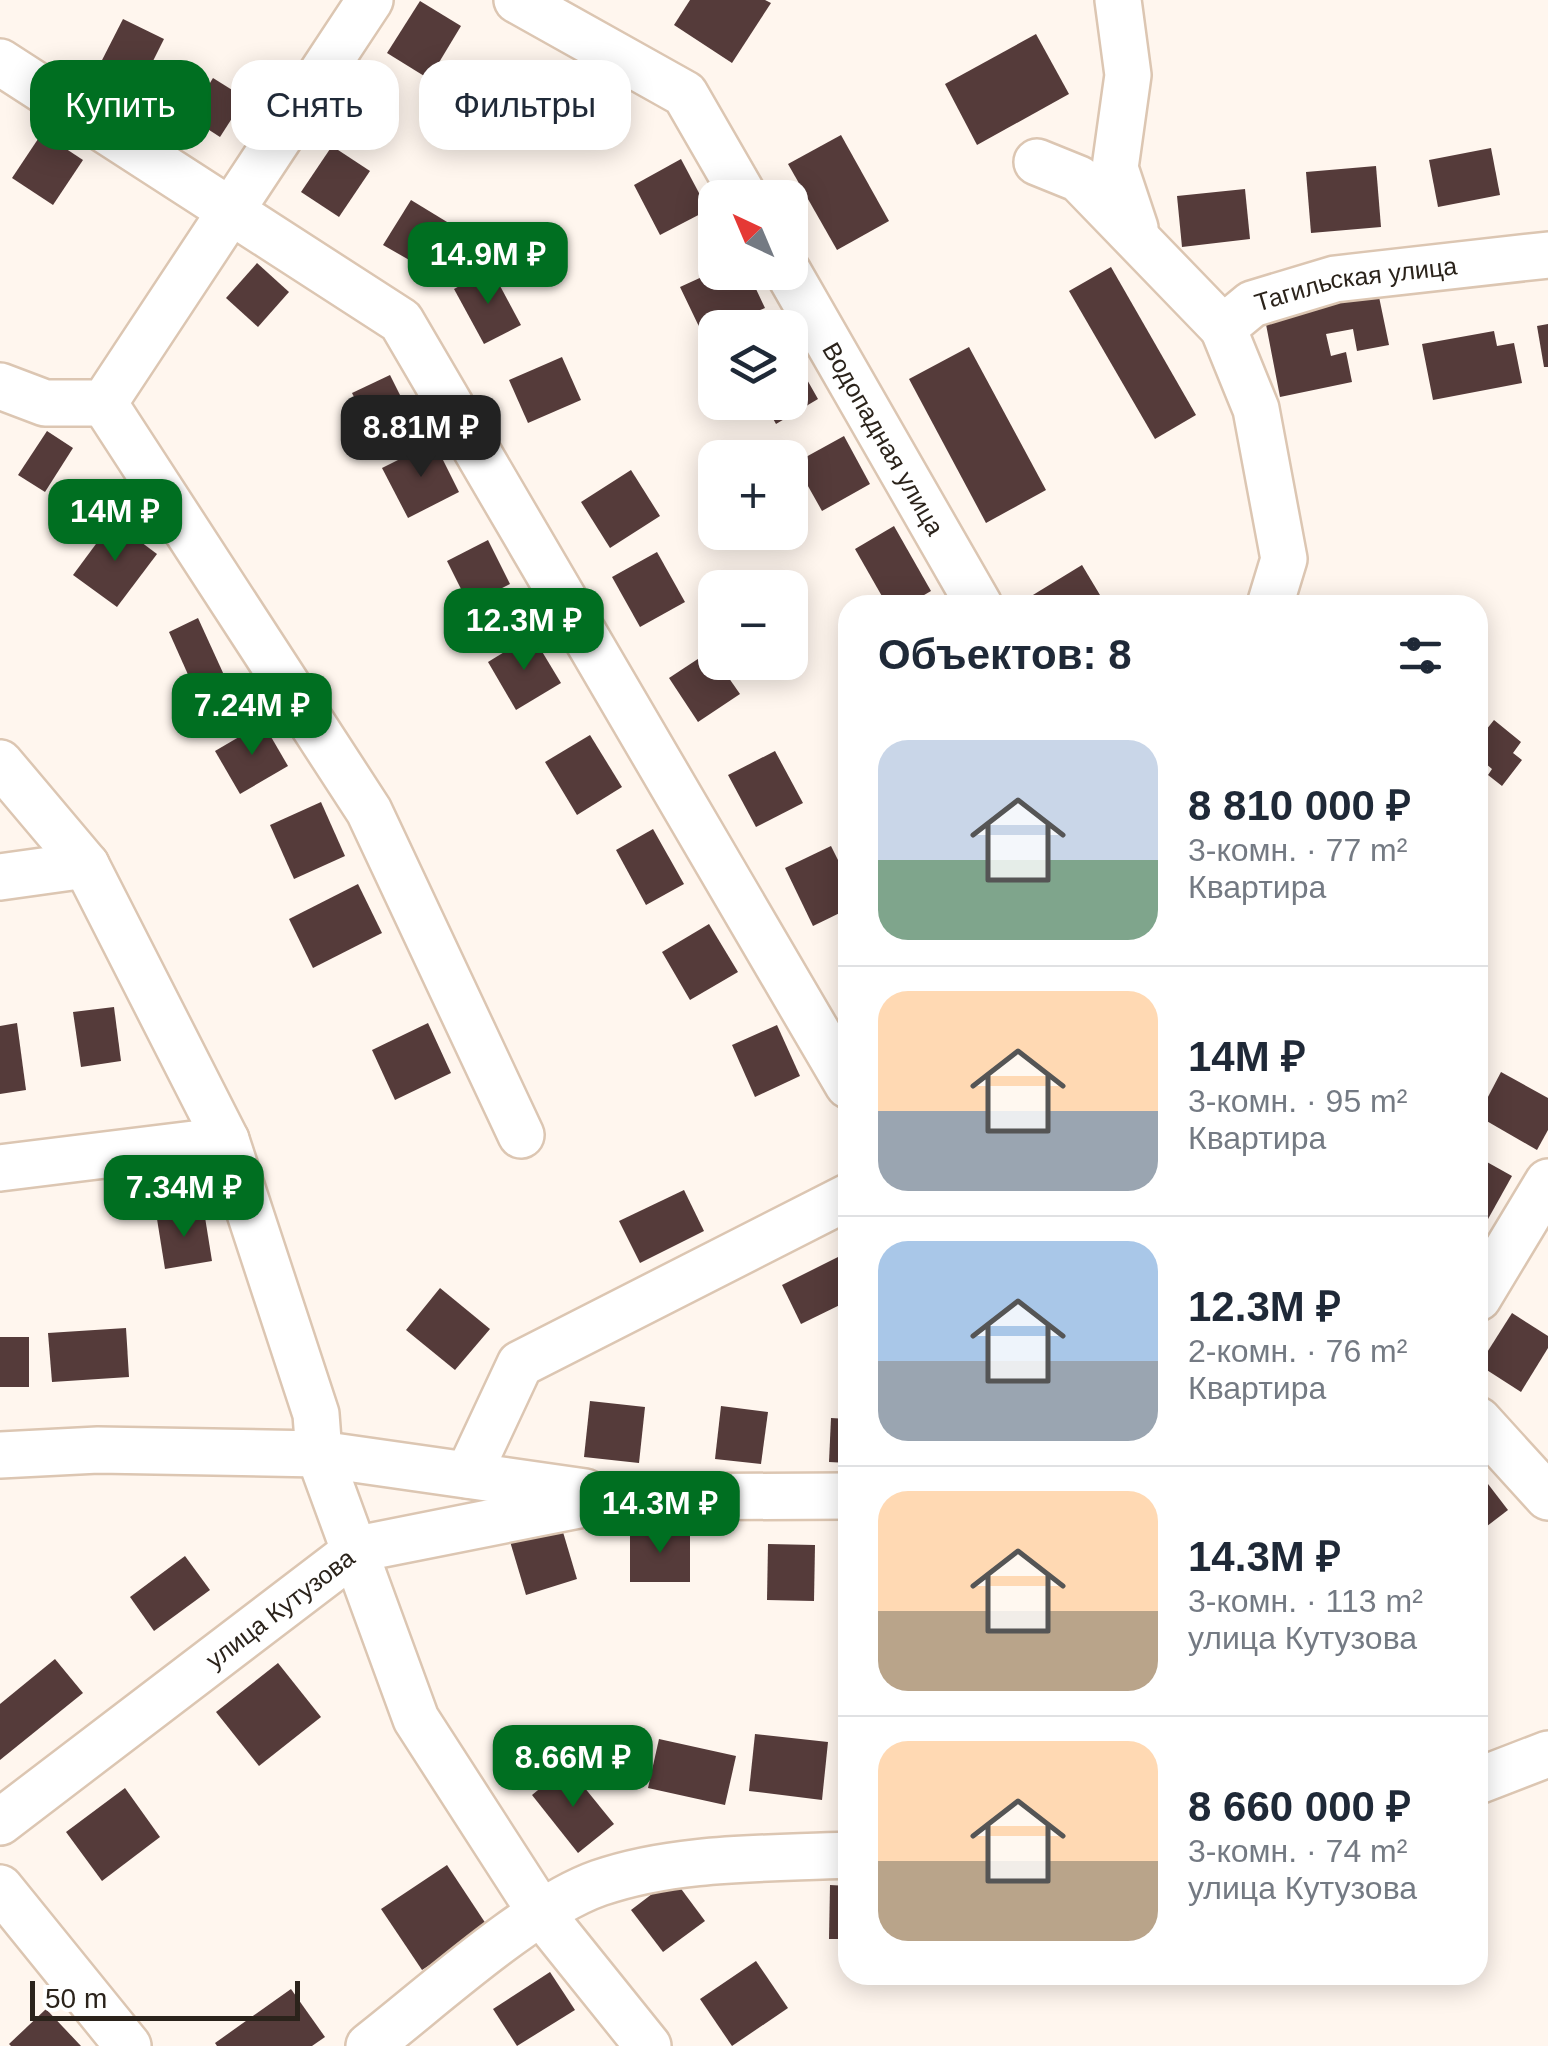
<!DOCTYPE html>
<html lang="ru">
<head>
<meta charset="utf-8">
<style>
	body { margin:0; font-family:Arial,sans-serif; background:#f6f6f7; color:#1f2937; height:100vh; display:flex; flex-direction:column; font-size:38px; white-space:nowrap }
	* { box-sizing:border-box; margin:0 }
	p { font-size:32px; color:#747a83 }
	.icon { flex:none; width:55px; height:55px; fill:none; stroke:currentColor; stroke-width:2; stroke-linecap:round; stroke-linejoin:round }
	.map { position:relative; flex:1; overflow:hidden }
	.drawer { position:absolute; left:838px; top:595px; width:650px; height:1390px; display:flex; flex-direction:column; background:#fff; border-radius:30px; box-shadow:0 5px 25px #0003 }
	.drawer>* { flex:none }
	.top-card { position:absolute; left:30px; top:60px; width:658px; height:90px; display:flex; gap:20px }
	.needle { width:65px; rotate:316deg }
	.fabs { position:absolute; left:698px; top:180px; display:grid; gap:20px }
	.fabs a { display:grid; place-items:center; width:110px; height:110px; border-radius:20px; background:#fff; box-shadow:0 5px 25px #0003; font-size:50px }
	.scale { position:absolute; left:30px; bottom:25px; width:270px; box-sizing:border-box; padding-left:10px; border:5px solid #2b231b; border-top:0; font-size:28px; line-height:35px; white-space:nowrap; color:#2b231b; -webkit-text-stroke:8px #fff; paint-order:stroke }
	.price { position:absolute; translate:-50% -85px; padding:0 22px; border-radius:20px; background:#006f21; color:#fff; font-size:32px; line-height:65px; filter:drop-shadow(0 2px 5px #0008) }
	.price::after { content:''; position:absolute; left:50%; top:60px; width:30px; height:22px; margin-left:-15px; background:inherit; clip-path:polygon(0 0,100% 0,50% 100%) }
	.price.current { background:#222; color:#fff }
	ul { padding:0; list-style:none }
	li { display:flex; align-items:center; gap:30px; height:250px; padding:0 40px }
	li+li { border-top:2px solid #e0e1e3 }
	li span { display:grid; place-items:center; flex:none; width:280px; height:200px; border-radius:30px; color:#555 }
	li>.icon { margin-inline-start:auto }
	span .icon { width:120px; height:120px; fill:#fffc; stroke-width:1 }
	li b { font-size:42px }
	h2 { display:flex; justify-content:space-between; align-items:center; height:120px; padding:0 40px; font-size:42px }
	.tag { padding:0 35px; border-radius:30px; background:#fff; box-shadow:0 5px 25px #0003; font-size:35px; line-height:90px }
	.tag.current { background:#006f21; color:#fff }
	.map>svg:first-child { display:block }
	.building { fill:#553b3a }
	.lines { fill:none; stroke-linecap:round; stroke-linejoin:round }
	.minor-casing { stroke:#dcc6b2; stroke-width:50 }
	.minor { stroke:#fff; stroke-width:45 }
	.labels { text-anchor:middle; stroke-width:10; stroke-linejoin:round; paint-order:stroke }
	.street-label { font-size:25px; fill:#2b231b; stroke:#fff }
</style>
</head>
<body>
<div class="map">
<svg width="1548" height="2046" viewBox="0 0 1548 2046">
	<rect width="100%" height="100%" fill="#fff6ee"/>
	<!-- building -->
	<g class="building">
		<polygon points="690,0 765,0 771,3 732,63 674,25"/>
		<polygon points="420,1 461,26 429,79 387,53"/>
		<polygon points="123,19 164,39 140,87 99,66"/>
		<polygon points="1036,34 1069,94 977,145 945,84"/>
		<polygon points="538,62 592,90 565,141 511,113"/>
		<polygon points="213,78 245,98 220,137 189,117"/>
		<polygon points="42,133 83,160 53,205 12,178"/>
		<polygon points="841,135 889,221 837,250 788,164"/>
		<polygon points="332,146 370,171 339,217 301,192"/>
		<polygon points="1491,148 1500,195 1438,207 1429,160"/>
		<polygon points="681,159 708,210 660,235 634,185"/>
		<polygon points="1376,166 1381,227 1311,233 1306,172"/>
		<polygon points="1245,189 1250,239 1182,247 1177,196"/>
		<polygon points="411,200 452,225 425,269 383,245"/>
		<polygon points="257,263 289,292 258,327 226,298"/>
		<polygon points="1111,267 1196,415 1155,439 1069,291"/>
		<polygon points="491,269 521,325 484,344 454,289"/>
		<polygon points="715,271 748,272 765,308 715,328 704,337 680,287"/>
		<polygon points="1378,292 1389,345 1357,351 1353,329 1326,334 1331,356 1346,352 1352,382 1280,397 1264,314"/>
		<polygon points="1548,324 1548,367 1544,367 1537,326"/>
		<polygon points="1494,331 1497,346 1514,343 1522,383 1433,400 1422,344"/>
		<polygon points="969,347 1046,490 986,523 909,379"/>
		<polygon points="793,355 818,399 776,424 764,402 790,402"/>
		<polygon points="562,357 581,400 528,423 509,380"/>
		<polygon points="390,375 412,419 375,438 352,393"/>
		<polygon points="47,431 73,448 45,492 18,475"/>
		<polygon points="844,436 870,484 822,511 795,463"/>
		<polygon points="434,442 459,492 408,518 382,468"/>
		<polygon points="631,470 660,516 610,548 581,502"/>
		<polygon points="113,521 157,554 117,607 73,575"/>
		<polygon points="894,526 931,591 907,605 887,605 855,549"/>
		<polygon points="488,540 510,584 469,605 447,561"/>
		<polygon points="657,552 685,602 640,627 612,577"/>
		<polygon points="1082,565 1106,605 1032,605 1028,598"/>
		<polygon points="198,618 224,675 194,688 169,632"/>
		<polygon points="532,635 561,683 516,710 488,662"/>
		<polygon points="710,651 740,694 698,722 669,678"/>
		<polygon points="1494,720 1521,742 1513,753 1522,760 1502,786 1488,775 1492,769 1478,757 1478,740"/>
		<polygon points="263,723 288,766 240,794 215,751"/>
		<polygon points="590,735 622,787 577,815 545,762"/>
		<polygon points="775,751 803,803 756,827 728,775"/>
		<polygon points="321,802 345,856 294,879 270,825"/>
		<polygon points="653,829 684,884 646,905 616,850"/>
		<polygon points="831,846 848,880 848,909 813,926 785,868"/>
		<polygon points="358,884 382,933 313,968 289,919"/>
		<polygon points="709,924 738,972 690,1000 662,952"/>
		<polygon points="114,1007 121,1061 81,1067 73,1012"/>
		<polygon points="17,1023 26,1090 0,1094 0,1026"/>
		<polygon points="428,1023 451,1073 395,1100 372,1050"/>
		<polygon points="777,1025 800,1076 755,1097 732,1045"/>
		<polygon points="1501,1072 1548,1098 1548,1130 1537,1150 1478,1116"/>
		<polygon points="1478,1157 1512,1176 1478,1237"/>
		<polygon points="684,1190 704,1231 640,1263 619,1221"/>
		<polygon points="204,1211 212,1261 165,1269 157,1219"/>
		<polygon points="848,1252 848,1301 801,1324 782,1285"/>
		<polygon points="440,1288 490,1329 455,1370 406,1330"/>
		<polygon points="1512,1313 1548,1336 1548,1348 1521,1392 1479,1365"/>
		<polygon points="126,1328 129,1377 52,1382 48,1333"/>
		<rect x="0" y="1337" width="29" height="50"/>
		<polygon points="590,1401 645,1407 639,1463 584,1457"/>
		<polygon points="721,1406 768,1412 761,1464 715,1459"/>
		<polygon points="831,1418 848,1419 848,1463 829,1462"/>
		<polygon points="1478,1471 1508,1510 1478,1533"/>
		<polygon points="560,1522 577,1579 526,1595 509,1538"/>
		<rect x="630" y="1530" width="60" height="52"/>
		<polygon points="768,1544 815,1545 814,1601 767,1600"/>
		<polygon points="185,1556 210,1590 154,1631 130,1597"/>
		<polygon points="55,1659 83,1693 0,1760 0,1704"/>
		<polygon points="278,1663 321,1717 259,1766 216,1712"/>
		<polygon points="755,1734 828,1742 822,1800 749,1791"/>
		<polygon points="659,1739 736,1756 725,1805 648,1788"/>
		<polygon points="567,1766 614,1824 578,1853 532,1795"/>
		<polygon points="125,1788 160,1837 102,1881 66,1832"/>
		<polygon points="447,1865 488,1927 422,1970 381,1909"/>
		<polygon points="673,1878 705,1921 663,1952 631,1910"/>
		<polygon points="830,1885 848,1886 848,1939 829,1939"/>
		<polygon points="756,1961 788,2008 732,2046 700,1999"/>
		<polygon points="550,1972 575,2010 517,2046 493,2009"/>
		<polygon points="291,1989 325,2037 312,2046 217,2046 215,2043"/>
		<polygon points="46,2009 81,2046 11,2046 9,2044"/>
	</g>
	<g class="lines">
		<!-- minor casing -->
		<g class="minor-casing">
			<g id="minor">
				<polyline points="517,0 685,94 745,198"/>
				<polyline points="1118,0 1128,75 1115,168 1135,228"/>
				<polyline points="0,62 401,321 848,1085"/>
				<polyline points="1037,162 1079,179 1223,328"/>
				<path id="s1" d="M788,272L979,605"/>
				<polyline points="0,386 45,403 104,403 370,0"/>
				<polyline points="104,403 369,811 521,1135"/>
				<path id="s2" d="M1270,605L1284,559L1256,409L1223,328L1252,304L1335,279L1548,255"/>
				<polyline points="0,763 86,865 226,1140 316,1414 319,1454 416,1719 541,1913 648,2046"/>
				<polyline points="0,877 86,865"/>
				<polyline points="0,1168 226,1140"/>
				<polyline points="1478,1298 1548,1182"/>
				<polyline points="1478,1420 1548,1497"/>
				<polyline points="0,1455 98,1450 319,1454 585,1492"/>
				<polyline points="468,1475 520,1364 848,1197"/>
				<polyline points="1478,1781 1548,1754"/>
				<path id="s3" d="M0,1822L358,1549L619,1497L848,1496"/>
				<polyline points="0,1888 128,2046"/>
				<path d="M369,2046C431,1998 528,1908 599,1883C677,1856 766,1859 848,1855"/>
			</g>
		</g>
		<!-- minor -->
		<use href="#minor" class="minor"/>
	</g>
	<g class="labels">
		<!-- street labels -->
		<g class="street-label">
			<text dy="9" stroke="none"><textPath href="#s2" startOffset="432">Тагильская улица</textPath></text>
			<text dy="9" stroke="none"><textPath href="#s1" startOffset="192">Водопадная улица</textPath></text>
			<text dy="9" stroke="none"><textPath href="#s3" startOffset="352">улица Кутузова</textPath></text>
		</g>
	</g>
</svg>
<div class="fabs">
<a><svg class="needle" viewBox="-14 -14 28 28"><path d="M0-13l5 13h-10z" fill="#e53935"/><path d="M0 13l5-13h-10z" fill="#747a83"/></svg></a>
<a><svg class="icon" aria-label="layers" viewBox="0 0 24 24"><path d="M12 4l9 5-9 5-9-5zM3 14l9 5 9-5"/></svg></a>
<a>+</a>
<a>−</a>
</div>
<div class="scale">50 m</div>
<b class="price" style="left:488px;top:307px">14.9M ₽</b>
<b class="price current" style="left:421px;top:480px">8.81M ₽</b>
<b class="price" style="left:115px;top:564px">14M ₽</b>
<b class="price" style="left:524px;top:673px">12.3M ₽</b>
<b class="price" style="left:252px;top:758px">7.24M ₽</b>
<b class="price" style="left:184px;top:1240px">7.34M ₽</b>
<b class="price" style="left:660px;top:1556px">14.3M ₽</b>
<b class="price" style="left:573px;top:1810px">8.66M ₽</b>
<div class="top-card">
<a class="tag current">Купить</a>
<a class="tag">Снять</a>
<a class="tag">Фильтры</a>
</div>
<section class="drawer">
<h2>Объектов: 8<svg class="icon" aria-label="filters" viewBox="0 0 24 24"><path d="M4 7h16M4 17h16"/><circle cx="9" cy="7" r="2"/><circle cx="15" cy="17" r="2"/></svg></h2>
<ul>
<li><span style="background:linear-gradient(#c9d6e8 60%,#7fa58c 0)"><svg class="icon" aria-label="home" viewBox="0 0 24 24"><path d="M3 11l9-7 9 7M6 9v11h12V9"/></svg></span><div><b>8 810 000 ₽</b><p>3-комн. · 77 m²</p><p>Квартира</p></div></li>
<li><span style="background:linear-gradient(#ffd9b3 60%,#9aa5b1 0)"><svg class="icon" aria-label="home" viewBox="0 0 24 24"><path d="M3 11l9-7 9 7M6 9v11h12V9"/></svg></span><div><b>14M ₽</b><p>3-комн. · 95 m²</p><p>Квартира</p></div></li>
<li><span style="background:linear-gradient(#a9c7e8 60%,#9aa5b1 0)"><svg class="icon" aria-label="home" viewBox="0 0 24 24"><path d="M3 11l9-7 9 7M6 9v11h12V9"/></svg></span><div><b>12.3M ₽</b><p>2-комн. · 76 m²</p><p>Квартира</p></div></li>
<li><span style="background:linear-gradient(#ffd9b3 60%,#b9a48a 0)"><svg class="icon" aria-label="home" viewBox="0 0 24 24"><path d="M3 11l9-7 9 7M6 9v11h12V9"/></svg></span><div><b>14.3M ₽</b><p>3-комн. · 113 m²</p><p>улица Кутузова</p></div></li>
<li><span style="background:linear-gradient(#ffd9b3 60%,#b9a48a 0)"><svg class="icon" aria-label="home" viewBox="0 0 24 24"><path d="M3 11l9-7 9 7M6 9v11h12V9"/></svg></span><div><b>8 660 000 ₽</b><p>3-комн. · 74 m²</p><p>улица Кутузова</p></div></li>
</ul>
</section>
</div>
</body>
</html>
